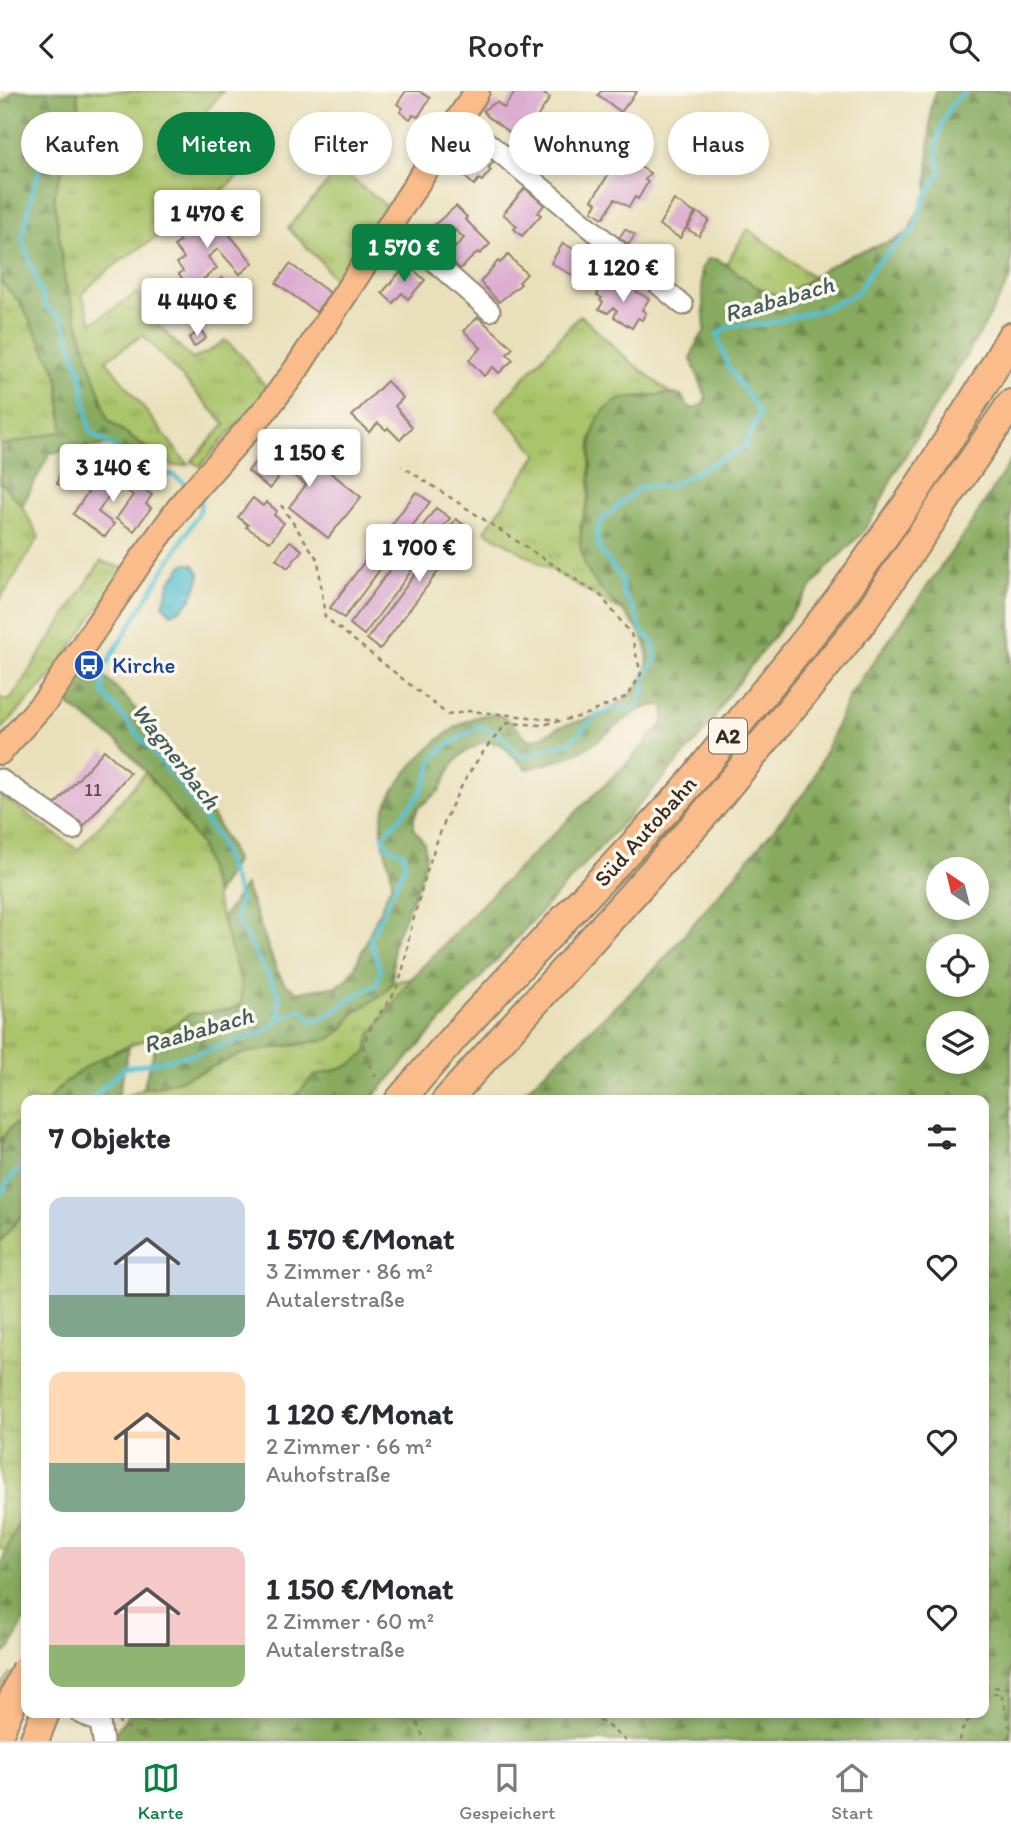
<!DOCTYPE html>
<html lang="de">
<head>
<meta charset="utf-8">
<style>
	body { margin:0; font-family:Itim,sans-serif; background:#f2f2f3; color:#2b2b33; height:100vh; display:flex; flex-direction:column; font-size:26px; white-space:nowrap }
	* { box-sizing:border-box; margin:0 }
	p { font-size:23px; color:#7c7c81 }
	.icon { flex:none; width:38px; height:38px; fill:none; stroke:currentColor; stroke-width:2; stroke-linecap:round; stroke-linejoin:round }
	.map { position:relative; flex:1; overflow:hidden }
	.side { position:absolute; left:21px; top:1004px; width:968px; height:623px; display:flex; flex-direction:column; background:#fff; border-radius:14px; box-shadow:0 4px 10px #0003 }
	.side>* { flex:none }
	.top-card { position:absolute; left:21px; top:21px; width:970px; height:63px; display:flex; gap:14px }
	.needle { width:46px; rotate:325deg }
	.buttons { position:absolute; left:926px; top:766px; display:grid; gap:14px }
	.buttons a { display:grid; place-items:center; width:63px; height:63px; border-radius:50%; background:#fff; box-shadow:0 4px 10px #0003; font-size:35px }
	.price { position:absolute; translate:-50% -60px; padding:0 16px; border-radius:7px; background:#fff; color:#222; font-size:23px; line-height:46px; filter:drop-shadow(0 2px 4px #0008) }
	.price::after { content:''; position:absolute; left:50%; top:42px; width:21px; height:16px; margin-left:-10px; background:inherit; clip-path:polygon(0 0,100% 0,50% 100%) }
	.price.selected { background:#0b8043; color:#fff }
	ul { padding:0; list-style:none }
	li { display:flex; align-items:center; gap:21px; height:175px; padding:0 28px }
	li span { display:grid; place-items:center; flex:none; width:196px; height:140px; border-radius:14px; color:#555 }
	li>.icon { margin-inline-start:auto }
	span .icon { width:84px; height:84px; fill:#fffc; stroke-width:1 }
	li b { font-size:30px }
	h2 { display:flex; justify-content:space-between; align-items:center; height:84px; padding:0 28px; font-size:30px }
	.pill { padding:0 24px; border-radius:32px; background:#fff; box-shadow:0 4px 10px #0003; font-size:24px; line-height:63px }
	.pill.selected { background:#0b8043; color:#fff }
	header { display:flex; justify-content:space-between; align-items:center; height:91px; padding:0 28px; background:#fff; font-size:32px; font-weight:600 }
	.menu { display:flex; justify-content:space-around; align-items:center; height:98px; border-top:2px solid #e1e1e2; background:#fff; font-size:19px; color:#7c7c81 }
	.menu a { display:grid; justify-items:center; gap:4px }
	.menu .selected { color:#0b8043 }
	.map>svg:first-child { display:block }
	.grass { fill:url(#grass-tufts); stroke:#727744; stroke-width:2 }
	.forest { fill:url(#forest-firs); stroke:#616a3e; stroke-width:2; fill-rule:evenodd }
	.water { fill:url(#water-ripples); stroke:#487478; stroke-width:2 }
	.lines { fill:none; stroke-linecap:round; stroke-linejoin:round }
	.stream { stroke:#55bfd1; stroke-width:4.5 }
	.building { fill:#ddadd1 }
	.minor-tunnel { stroke:#c6bc9c; stroke-width:19; stroke-dasharray:19 10; stroke-linecap:butt }
	.minor-casing { stroke:#92856c; stroke-width:23 }
	.major-casing { stroke:#92856c; stroke-width:28 }
	.highway-casing { stroke:#92856c; stroke-width:32 }
	.path { stroke:#92856c; stroke-width:2.5; stroke-dasharray:5 5; stroke-linecap:butt }
	.minor { stroke:#fff; stroke-width:19 }
	.major { stroke:#f9bc8a; stroke-width:24 }
	.highway { stroke:#f9bc8a; stroke-width:28 }
	.highway-bridge-casing { stroke:#92856c; stroke-width:32; stroke-linecap:butt }
	.highway-bridge { stroke:#f9bc8a; stroke-width:28 }
	.labels { text-anchor:middle; stroke-width:7; stroke-linejoin:round; paint-order:stroke }
	.number-label { font-size:19px; fill:#644b4b }
	.shield { fill:#fbf7ec; stroke:#75685c; stroke-width:2 }
	.shield-label { font-size:21px; font-weight:bold; fill:#3b2a1e }
	.transit-label { font-size:23px; fill:#164399; stroke:#fbf7ec; text-anchor:start }
	.street-label { font-size:23px; fill:#3b2a1e; stroke:#fbf7ec }
	.water-label { font-size:24px; font-style:italic; fill:#445e5d; stroke:#fbf7ec }
</style>
</head>
<body>
<header><svg class="icon" aria-label="back" viewBox="0 0 24 24"><path d="M15 5l-7 7 7 7"/></svg>Roofr<svg class="icon" aria-label="search" viewBox="0 0 24 24"><circle cx="10" cy="10" r="6"/><path d="M15 15l6 6"/></svg></header>
<div class="map">
<svg width="1011" height="1650" viewBox="0 0 1011 1650">
	<defs>
		<pattern id="grass-tufts" width="24" height="20" patternUnits="userSpaceOnUse" patternTransform="scale(1.75)"><rect width="24" height="20" fill="#aac46a"/><path d="M3 7l-1-3M5 7V3M7 7l1-3M15 17l-1-3M17 17v-4M19 17l1-3" fill="none" stroke="#8c9f57"/></pattern>
		<pattern id="forest-firs" width="22" height="20" patternUnits="userSpaceOnUse" patternTransform="scale(1.75)"><rect width="22" height="20" fill="#87aa5e"/><path d="M5 1l3.5 6h-7zM16 11l3.5 6h-7z" fill="#708b4d"/></pattern>
		<pattern id="water-ripples" width="26" height="14" patternUnits="userSpaceOnUse" patternTransform="scale(1.75)"><rect width="26" height="14" fill="#55bfd1"/><path d="M2 4q2-2 4 0t4 0M15 11q2-2 4 0t4 0" fill="none" stroke="#489ba9"/></pattern>
	</defs>
	<rect width="100%" height="100%" fill="#fbf7ec"/>
	<filter id="ink" filterUnits="userSpaceOnUse"><feTurbulence type="fractalNoise" baseFrequency=".0143" numOctaves="2"/><feDisplacementMap in="SourceGraphic" scale="14" xChannelSelector="R" yChannelSelector="G"/><feConvolveMatrix kernelMatrix="1 2 1 2 8 2 1 2 1" color-interpolation-filters="sRGB"/></filter>
	<filter id="wash" filterUnits="userSpaceOnUse"><feTurbulence type="fractalNoise" baseFrequency=".00686" numOctaves="4" result="noise"/><feDisplacementMap in="SourceGraphic" scale="28" xChannelSelector="R" yChannelSelector="G"/><feGaussianBlur stdDeviation="1.57" result="paint"/><feColorMatrix in="noise" values="0 0 0 0 0 0 0 0 0 0 0 0 0 0 0 0 0 1.4 0 .05"/><feComposite in="paint" operator="in"/></filter>
	<g filter="url(#wash)">
		<rect width="100%" height="100%" fill="#e9e0bb"/>
		<!-- grass -->
		<g class="grass">
			<path d="M77,0H223L195,33L237,86C227,96 216,106 205,115C163,144 118,166 82,203L92,232L137,202L158,234L192,268L206,262L225,249L241,264L266,296L268,299L200,375L191,371L225,333L143,244L106,269L188,374L173,375L108,329L65,191L54,104L80,26Z"/>
			<polygon points="339,78 388,116 338,194 321,171 288,137"/>
			<polygon points="748,138 813,186 780,206 755,195 726,173"/>
			<polygon points="0,190 20,211 58,284 63,340 0,355"/>
			<polygon points="580,224 626,267 670,302 626,307 591,347 589,405 580,435 585,475 594,489 620,519 485,440 538,363 496,318"/>
			<polygon points="0,390 22,415 39,446 0,509"/>
			<polygon points="101,470 125,478 53,583 0,640 0,606 6,610 11,608"/>
			<path d="M146,681L200,753L242,896L241,912L229,919L190,923L159,944L115,960L58,997L48,1010H26V1029C11,1033 6,1039 0,1053V704L78,759Z"/>
			<polygon points="411,888 370,945 367,962 348,975 314,985 291,1010 117,1010 143,997 164,994 196,983 244,962 330,948 343,938 354,922 384,902 393,891"/>
			<polygon points="26,1119 26,1413 6,1461 0,1457 0,1151"/>
		</g>
		<!-- forest -->
		<g class="forest">
			<polygon points="14,0 77,0 80,26 54,104 65,191 108,329 150,361 151,377 109,354 50,362 22,415 0,390 0,355 63,340 58,284 20,211 0,190 0,13"/>
			<path d="M935,0H1011V186L983,237L894,383L874,424L861,443L826,478L726,607L716,625L701,645C592,767 479,886 370,1010H291L314,985L348,975L367,962L370,945L411,888L489,806L629,670L663,632L665,615C638,609 608,646 584,658C567,668 546,673 527,678L501,653L484,650L462,663L450,678L440,699L418,717L414,727V738L424,752L426,767L418,794L393,853V891L384,902L354,922L343,938L330,948L244,962L196,983L164,994L143,997L159,944L190,923L229,919L241,912L242,896L222,828L245,794L277,880L285,893L298,901L337,895L348,887L355,876L392,792C391,768 378,752 383,724C389,690 460,615 498,624C512,627 519,643 531,649C543,646 550,641 560,636C571,631 584,630 596,625C617,615 643,600 647,575C655,532 598,509 585,474C573,442 587,429 590,401C593,367 582,316 628,307C633,306 639,307 644,306C657,305 667,301 681,304L686,313L693,318L703,313L706,306L691,268L695,255L705,239L701,178L708,168H718L755,195L780,206L801,195L824,178L852,164L894,149L908,141L927,102L931,18Z"/>
			<path d="M1011,369V1650H109L127,1625V1622H984V1010H514L656,877L810,695L850,604L967,439ZM938,779H976V817H938ZM938,856H976V894H938ZM938,933H976V971H938Z"/>
			<path d="M102,584C125,602 142,627 160,650C189,688 216,725 236,769L216,804L200,753L155,692L122,654L69,614L71,597L82,588Z"/>
			<path d="M129,956L117,1010H48C67,985 99,965 129,956Z"/>
			<path d="M26,1029V1119L0,1151V1054C6,1039 11,1033 26,1029Z"/>
			<polygon points="26,1413 26,1525 11,1557 0,1565 0,1476"/>
		</g>
		<!-- water -->
		<path class="water" d="M184,473H193L200,483C196,500 189,518 171,523L163,514L170,491Z"/>
		<g class="lines">
			<!-- stream -->
			<g class="stream">
				<polyline points="46,19 52,47 34,95 22,148 46,216 62,227 81,283 90,341 152,380 173,384 187,394"/>
				<polyline points="201,406 200,420 104,577 103,602 183,697 218,748 240,807 236,828 279,904 279,929"/>
				<path d="M89,1010L125,977L196,963L262,942L279,929L302,918L312,931C338,923 349,904 376,894L381,880L370,848L405,775L404,762L388,756L383,745C404,722 430,700 432,668L446,655L479,635L499,643L521,666L570,651L596,625L615,617L635,619L644,601L646,581L656,570L653,551C637,538 643,540 636,523C629,505 622,514 622,488L601,461L596,443L601,430L640,396L669,395L744,356L760,322L729,278L717,243L731,235L766,233L824,218L856,203L875,174L914,138L925,106L941,80C931,53 943,17 966,0"/>
				<polyline points="0,1104 14,1082 26,1077"/>
			</g>
		</g>
		<g id="blocks">
			<!-- building -->
			<g class="building">
				<polygon points="406,0 419,0 430,7 418,26 413,24 410,28 400,21 403,17 397,13"/>
				<polygon points="516,0 540,0 550,7 521,50 487,25 483,19 497,11 504,17"/>
				<polygon points="601,0 637,0 621,21 598,4"/>
				<polygon points="580,30 604,45 587,72 563,57 574,34 576,36"/>
				<polygon points="478,55 494,70 488,77 491,79 482,90 479,88 474,94 457,79"/>
				<polygon points="621,64 650,82 645,89 648,91 638,108 635,106 629,116 615,108 603,127 592,120 597,112 592,109"/>
				<polygon points="525,97 544,114 538,122 541,124 522,145 514,138 517,135 503,123"/>
				<polygon points="674,109 695,122 680,147 659,134"/>
				<polygon points="456,115 467,126 465,128 490,153 480,163 478,161 460,178 447,165 464,147 455,139 441,156 426,141"/>
				<polygon points="209,119 253,172 240,183 218,158 208,166 217,177 191,198 179,183 183,180 177,172 184,167 174,155 180,151 176,146"/>
				<polygon points="697,121 709,129 699,145 687,138"/>
				<polygon points="625,138 635,144 629,153 619,147"/>
				<polygon points="563,152 598,172 586,192 551,172"/>
				<polygon points="508,164 527,183 519,191 521,193 499,211 480,191 498,170 500,172"/>
				<polygon points="290,173 330,202 316,221 276,192"/>
				<polygon points="407,173 425,189 408,208 402,202 393,212 382,202"/>
				<polygon points="222,187 247,212 228,231 203,205"/>
				<polygon points="603,193 608,196 609,194 626,204 630,197 649,208 642,219 646,222 642,229 638,227 632,237 614,226 617,219 613,217 608,222 599,218 603,211 600,209 602,207 597,204"/>
				<polygon points="478,226 513,257 507,263 513,269 499,282 493,276 484,285 469,269 481,257 464,240"/>
				<polygon points="201,239 206,247 194,256 189,247"/>
				<polygon points="387,290 403,307 395,315 412,336 400,349 388,337 386,339 378,332 369,341 352,325"/>
				<polygon points="270,352 302,378 311,366 361,406 328,447 289,416 306,394 285,378 270,398 248,380"/>
				<polygon points="97,359 107,364 102,372 92,367"/>
				<polygon points="61,378 82,384 79,394 65,390 64,395 57,393"/>
				<polygon points="119,381 152,404 146,413 151,417 134,440 116,428 133,404 117,393 98,421 114,433 105,446 73,423 101,382 113,390"/>
				<polygon points="416,401 430,411 344,527 330,517"/>
				<polygon points="253,407 263,415 266,411 277,420 274,424 284,432 270,451 246,436 248,434 238,426"/>
				<polygon points="436,417 450,427 364,544 350,533"/>
				<polygon points="456,428 470,438 380,558 367,548"/>
				<polygon points="290,450 302,459 288,477 276,468"/>
				<polygon points="104,659 130,682 82,737 55,714"/>
			</g>
		</g>
	</g>
	<g filter="url(#ink)">
		<use href="#blocks" fill-opacity="0" stroke="#92856c" stroke-width="2"/>
		<g class="lines">
			<!-- minor-tunnel -->
			<polyline class="minor-tunnel" points="0,1587 26,1598"/>
			<!-- minor casing -->
			<g class="minor-casing">
				<g id="minor">
					<polyline points="458,27 683,214"/>
					<polyline points="388,135 412,151 490,220"/>
					<polyline points="0,688 73,739"/>
					<polyline points="80,1622 100,1632 103,1650"/>
				</g>
			</g>
			<!-- major casing -->
			<g class="major-casing">
				<polyline id="major" points="0,661 47,608 140,471 185,409 267,317 295,280 477,0"/>
			</g>
			<!-- highway casing -->
			<g class="highway-casing">
				<g id="highway">
					<polyline points="399,1010 455,945 683,701 838,510 912,406 986,290 1011,246"/>
					<polyline points="446,1010 702,726 863,530 1011,313"/>
					<polyline points="0,1639 12,1611"/>
					<polyline points="34,1650 45,1622"/>
				</g>
			</g>
			<!-- path -->
			<g class="path">
				<polyline points="281,414 318,469 325,526 448,624 470,620 558,629"/>
				<path d="M376,986C372,978 363,966 364,957C365,934 389,916 397,896C405,878 406,858 411,838C430,763 452,689 508,632L542,634L582,625L628,605L641,583L631,543L601,505L402,375"/>
				<polyline points="984,1596 1011,1597"/>
				<polyline points="984,1605 985,1603 1001,1602 1010,1637 1008,1650"/>
				<polyline points="413,1622 425,1650"/>
				<polyline points="580,1622 604,1632 626,1650"/>
				<polyline points="117,1630 147,1650"/>
				<polyline points="959,1650 961,1641 973,1622"/>
			</g>
			<!-- minor -->
			<use href="#minor" class="minor"/>
			<!-- major -->
			<use href="#major" class="major"/>
			<!-- highway -->
			<use href="#highway" class="highway"/>
			<!-- highway-bridge casing -->
			<g class="highway-bridge-casing">
				<polyline id="highway-bridge" points="12,1611 26,1577"/>
			</g>
			<!-- highway-bridge -->
			<use href="#highway-bridge" class="highway-bridge"/>
		</g>
	</g>
	<!-- icons -->
	<defs>
		<g id="bus-disc" transform="scale(1.575)"><circle r="9.5" fill="#1a4fb4" stroke="#fbf7ec"/><path d="M-5-6H5V4H4V6H2V4H-2V6H-4V4H-5ZM-3.5-4V0h7V-4ZM-3.5 1.2v1.5H-2V1.2ZM2 1.2v1.5H3.5V1.2Z" fill="#fff"/></g>
	</defs>
	<g fill-rule="evenodd">
		<use href="#bus-disc" x="89" y="574"/>
	</g>
	<g class="labels">
		<!-- number labels -->
		<g class="number-label">
			<text x="93" y="705">11</text>
		</g>
		<!-- shield labels -->
		<rect class="shield" x="709" y="627.5" width="38" height="35" rx="5"/>
		<g class="shield-label">
			<text x="728" y="652">A2</text>
		</g>
		<!-- transit labels -->
		<g class="transit-label">
			<text x="112" y="582">Kirche</text>
		</g>
		<!-- street labels -->
		<g class="street-label">
			<text transform="translate(645 740) rotate(-48)" y="8">Süd Autobahn</text>
		</g>
		<!-- water labels -->
		<g class="water-label">
			<text transform="translate(779 208) rotate(-16)" y="8">Raababach</text>
			<text transform="translate(176 665) rotate(52)" y="8">Wagnerbach</text>
			<text transform="translate(198 939) rotate(-16)" y="8">Raababach</text>
		</g>
	</g>
</svg>
<div class="buttons">
<a><svg class="needle" viewBox="-14 -14 28 28"><path d="M0-13l5 13h-10z" fill="#e53935"/><path d="M0 13l5-13h-10z" fill="#7c7c81"/></svg></a>
<a><svg class="icon" aria-label="locate" viewBox="0 0 24 24"><circle cx="12" cy="12" r="6"/><path d="M12 2v4M12 18v4M2 12h4M18 12h4"/></svg></a>
<a><svg class="icon" aria-label="layers" viewBox="0 0 24 24"><path d="M12 4l9 5-9 5-9-5zM3 14l9 5 9-5"/></svg></a>
</div>
<b class="price" style="left:207px;top:159px">1 470 €</b>
<b class="price selected" style="left:404px;top:193px">1 570 €</b>
<b class="price" style="left:623px;top:213px">1 120 €</b>
<b class="price" style="left:197px;top:247px">4 440 €</b>
<b class="price" style="left:309px;top:398px">1 150 €</b>
<b class="price" style="left:113px;top:413px">3 140 €</b>
<b class="price" style="left:419px;top:493px">1 700 €</b>
<div class="top-card">
<a class="pill">Kaufen</a>
<a class="pill selected">Mieten</a>
<a class="pill">Filter</a>
<a class="pill">Neu</a>
<a class="pill">Wohnung</a>
<a class="pill">Haus</a>
</div>
<section class="side">
<h2>7 Objekte<svg class="icon" aria-label="filters" viewBox="0 0 24 24"><path d="M4 7h16M4 17h16"/><circle cx="9" cy="7" r="2"/><circle cx="15" cy="17" r="2"/></svg></h2>
<ul>
<li><span style="background:linear-gradient(#c9d6e8 70%,#7fa58c 0)"><svg class="icon" aria-label="home" viewBox="0 0 24 24"><path d="M3 11l9-7 9 7M6 9v11h12V9"/></svg></span><div><b>1 570 €/Monat</b><p>3 Zimmer · 86 m²</p><p>Autalerstraße</p></div><svg class="icon" aria-label="heart" viewBox="0 0 24 24"><path d="M12 20l-8-8c-3-5 5-10 8-4 3-6 11-1 8 4z"/></svg></li>
<li><span style="background:linear-gradient(#ffd9b3 65%,#7fa58c 0)"><svg class="icon" aria-label="home" viewBox="0 0 24 24"><path d="M3 11l9-7 9 7M6 9v11h12V9"/></svg></span><div><b>1 120 €/Monat</b><p>2 Zimmer · 66 m²</p><p>Auhofstraße</p></div><svg class="icon" aria-label="heart" viewBox="0 0 24 24"><path d="M12 20l-8-8c-3-5 5-10 8-4 3-6 11-1 8 4z"/></svg></li>
<li><span style="background:linear-gradient(#f6c9c9 70%,#8fb573 0)"><svg class="icon" aria-label="home" viewBox="0 0 24 24"><path d="M3 11l9-7 9 7M6 9v11h12V9"/></svg></span><div><b>1 150 €/Monat</b><p>2 Zimmer · 60 m²</p><p>Autalerstraße</p></div><svg class="icon" aria-label="heart" viewBox="0 0 24 24"><path d="M12 20l-8-8c-3-5 5-10 8-4 3-6 11-1 8 4z"/></svg></li>
</ul>
</section>
</div>
<nav class="menu">
<a class="selected"><svg class="icon" aria-label="map" viewBox="0 0 24 24"><path d="M3 6l6-2 6 2 6-2v14l-6 2-6-2-6 2zM9 4v14M15 6v14"/></svg>Karte</a>
<a><svg class="icon" aria-label="saved" viewBox="0 0 24 24"><path d="M7 4h10v16l-5-4-5 4z"/></svg>Gespeichert</a>
<a><svg class="icon" aria-label="home" viewBox="0 0 24 24"><path d="M3 11l9-7 9 7M6 9v11h12V9"/></svg>Start</a>
</nav>
</body>
</html>
